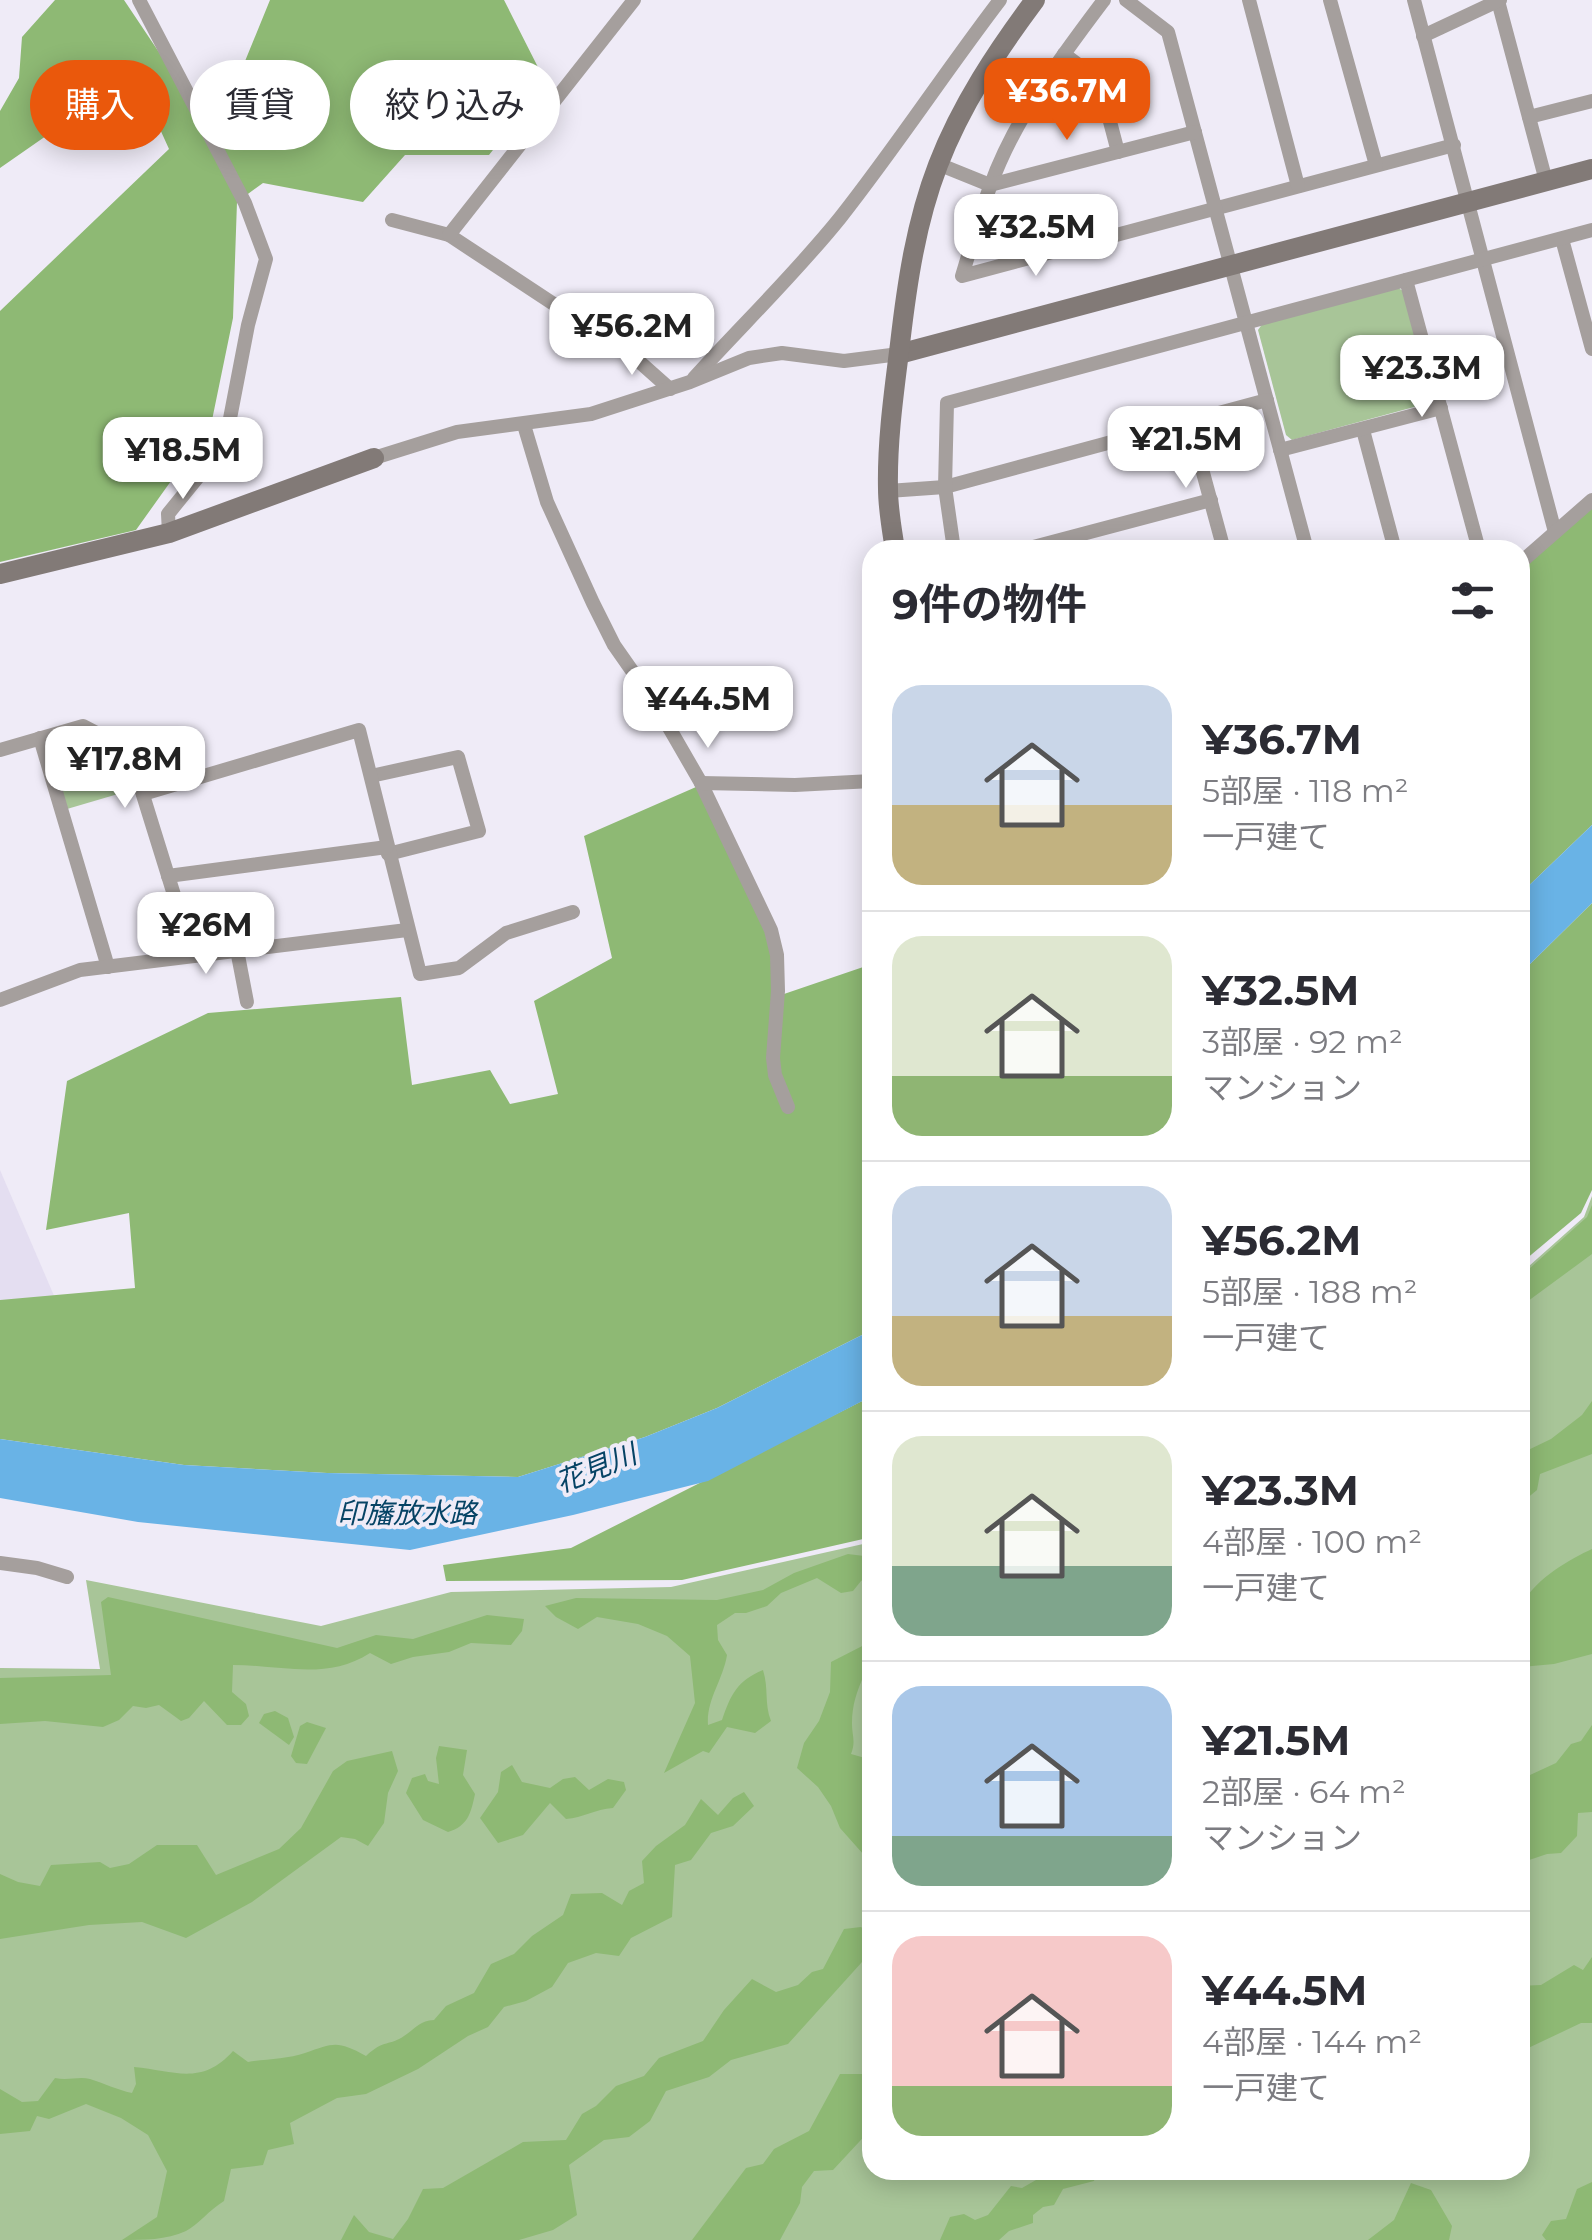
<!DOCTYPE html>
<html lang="ja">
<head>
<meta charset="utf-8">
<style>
	body { margin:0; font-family:Montserrat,"Noto Sans JP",sans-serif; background:#f7f7f7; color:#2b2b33; height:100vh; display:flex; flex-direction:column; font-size:38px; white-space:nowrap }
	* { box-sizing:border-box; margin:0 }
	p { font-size:32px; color:#7c7c81 }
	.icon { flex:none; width:55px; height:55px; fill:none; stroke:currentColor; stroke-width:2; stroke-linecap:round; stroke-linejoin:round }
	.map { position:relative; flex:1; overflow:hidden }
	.drawer { position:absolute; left:862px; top:540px; width:668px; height:1640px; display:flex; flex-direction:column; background:#fff; border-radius:30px; box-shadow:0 5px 25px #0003 }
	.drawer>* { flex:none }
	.hud { position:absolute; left:30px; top:60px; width:682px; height:90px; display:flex; gap:20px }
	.price { position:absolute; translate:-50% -85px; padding:0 22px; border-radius:20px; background:#fff; color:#222; font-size:32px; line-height:65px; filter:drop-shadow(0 2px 5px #0008) }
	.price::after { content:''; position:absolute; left:50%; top:60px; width:30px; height:22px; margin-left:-15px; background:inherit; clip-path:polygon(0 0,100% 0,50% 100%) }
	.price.active { background:#ea580c; color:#fff }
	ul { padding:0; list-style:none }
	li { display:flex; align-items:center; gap:30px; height:250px; padding:0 30px }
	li+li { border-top:2px solid #e1e1e2 }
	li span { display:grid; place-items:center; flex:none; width:280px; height:200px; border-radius:30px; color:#555 }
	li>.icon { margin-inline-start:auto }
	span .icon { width:120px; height:120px; fill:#fffc; stroke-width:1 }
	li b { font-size:42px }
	h2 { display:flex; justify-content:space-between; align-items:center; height:120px; padding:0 30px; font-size:42px }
	.tag { padding:0 35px; border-radius:45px; background:#fff; box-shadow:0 5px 25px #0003; font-size:35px; line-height:90px }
	.tag.active { background:#ea580c; color:#fff }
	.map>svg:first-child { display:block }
	.built { fill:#e4def1 }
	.green { fill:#a8c598 }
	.forest { fill:#8eb974 }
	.water { fill:#69b3e6 }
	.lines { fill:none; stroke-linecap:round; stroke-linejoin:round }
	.street { stroke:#a59f9d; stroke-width:14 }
	.secondary { stroke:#827a77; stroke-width:20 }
	.labels { text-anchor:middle; stroke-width:8; stroke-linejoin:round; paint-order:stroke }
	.water-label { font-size:28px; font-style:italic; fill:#064365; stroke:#efebf7 }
</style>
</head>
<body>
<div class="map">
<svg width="1592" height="2240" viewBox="0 0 1592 2240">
	<rect width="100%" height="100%" fill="#efebf7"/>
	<!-- built -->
	<polygon class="built" points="0,1170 55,1298 0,1300"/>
	<!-- green -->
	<g class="green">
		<polygon points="1397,287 1406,293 1432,394 1429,403 1292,440 1286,435 1258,330 1263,323"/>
		<polygon points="79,731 125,755 135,789 67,809 48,748 53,739"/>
		<polygon points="1592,1196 1592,2240 0,2240 0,1668 100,1669 86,1580 321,1626 451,1592 671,1587 872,1542 872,2170 1520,2170 1520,1274 1584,1217"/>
	</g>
	<!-- forest -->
	<g class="forest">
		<polygon points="55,0 124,0 203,118 232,93 270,0 504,0 546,83 489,155 405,155 363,202 263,183 237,202 233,318 211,425 136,530 0,562 0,311 169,149 135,74 0,168 0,111 19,78 22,37"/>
		<polygon points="1592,506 1592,825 1520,894 1520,567"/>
		<polygon points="696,787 760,900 784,994 872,964 872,1330 717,1408 645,1437 518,1477 327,1473 184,1465 0,1439 0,1300 135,1288 129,1213 46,1230 67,1081 208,1013 401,997 412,1085 490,1070 510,1104 558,1094 534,1001 612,958 584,836"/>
		<polygon points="1592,903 1592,1190 1581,1213 1520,1264 1520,974"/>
		<polygon points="1592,1205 1592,1254 1520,1307 1520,1277 1587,1217"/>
		<polygon points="872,1396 872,1537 682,1580 446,1581 443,1565 571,1548"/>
		<polygon points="1592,1401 1592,1454 1540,1474 1537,1490 1520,1504 1520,1454 1551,1439 1582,1415"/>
		<path d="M1592,1549V1654L1554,1664L1520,1667C1520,1651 1515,1627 1520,1611C1528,1583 1568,1560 1592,1549Z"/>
		<path d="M848,1554L872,1557V1575L861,1581L853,1591L841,1593L817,1578L781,1593L767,1606L746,1613H735L717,1625L718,1640L727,1655C723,1680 706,1700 708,1725L722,1720C731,1694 737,1681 763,1670C769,1689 764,1703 771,1721L755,1733L727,1727L709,1753L703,1751L664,1773L695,1703L690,1656L667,1636L638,1624L597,1617L578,1629L556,1617L545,1606L576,1598L717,1600L763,1590L794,1573Z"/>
		<path d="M108,1597L337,1648L376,1635L413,1639L487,1615L524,1619L522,1631L511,1645L471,1643L449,1652L413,1657L391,1664L370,1653C327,1681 281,1665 233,1665L232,1692L246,1704L249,1716L241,1725H227L204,1701L189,1718L181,1721L159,1705L146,1708L133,1706L119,1720L103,1727L45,1721L0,1724V1678L111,1675L101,1602Z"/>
		<path d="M872,1641V1670L864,1675C857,1691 852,1705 852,1723C852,1736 856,1741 851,1754L872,1760V1864L840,1828L831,1806L818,1787L797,1768L804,1743L819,1721L830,1692L831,1662Z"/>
		<polygon points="275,1711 288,1718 294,1737 289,1745 259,1723 264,1714"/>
		<polygon points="307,1722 326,1728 307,1764 296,1763 291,1756 300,1726"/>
		<polygon points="1592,1725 1592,1812 1578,1813 1577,1836 1561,1853 1547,1854 1520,1863 1520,1787 1530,1775 1556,1763 1571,1744 1581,1741"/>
		<path d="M439,1746L467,1750L463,1775L475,1794C471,1813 468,1826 448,1832L423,1820L406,1793L412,1778L425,1774L428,1781L439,1784L436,1758Z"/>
		<polygon points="392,1751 398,1771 388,1793 384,1823 368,1846 355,1839 341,1837 252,1902 186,1938 142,1922 89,1925 0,1939 0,1874 18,1882 40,1886 51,1865 100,1862 110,1868 129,1864 157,1845 197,1845 216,1875 279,1849 301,1828 333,1771 347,1761"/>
		<path d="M512,1765L522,1782L550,1788L563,1779L575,1777L589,1790L608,1779L624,1782L626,1790L613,1808C595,1809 583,1818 566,1819L550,1803L523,1835L498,1843L480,1818L498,1792L501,1772Z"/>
		<path d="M744,1792L754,1806L733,1826L711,1833L691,1860L675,1865L672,1917L631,1938L619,1956L596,1953L568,1963L552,1987L526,2001L504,2007L488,2027L468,2036L418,2069L366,2094L337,2098L290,2123L294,2144L268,2150L263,2165L231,2169L224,2201C209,2210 198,2225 186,2231C166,2240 144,2240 122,2240L157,2217L167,2171L148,2135L121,2118L86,2104L49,2119L37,2116L30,2131L0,2134V2089L22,2102L38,2101L55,2078C68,2081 79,2076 90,2079C104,2083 117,2090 132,2093L136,2084L134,2067C175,2071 202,2086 233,2051L248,2062C266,2059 288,2059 305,2053C334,2043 337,2040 366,2056C384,2039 390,2046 404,2036C416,2028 419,2021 434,2020L446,2006L474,1993L491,1964L514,1954L532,1936L563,1915L571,1894L602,1893L622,1905L629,1891L644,1883L642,1861L656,1846L685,1825L701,1799L718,1815L733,1798Z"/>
		<polygon points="861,1927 872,1936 872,1958 862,1962 788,2044 731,2060 709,2077 666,2091 650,2121 629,2137 604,2140 569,2165 577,2215 553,2230 519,2240 341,2240 354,2215 369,2232 393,2239 408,2219 423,2189 443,2188 523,2142 566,2140 582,2114 596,2106 616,2086 644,2076 659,2058 703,2041 724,2010 752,1979 776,1992 798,1985 812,1972 823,1969 844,1929"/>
		<polygon points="1592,1957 1592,2023 1581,2023 1520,2052 1520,1986 1541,1985 1574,1965 1583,1970"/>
		<polygon points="872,2056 872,2128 833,2170 814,2171 802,2187 800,2203 780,2240 692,2240 746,2168 763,2164 774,2149 809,2131 840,2074 863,2074"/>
		<polygon points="1042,2170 1097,2170 1094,2181 1063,2189 1054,2205 1043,2207 1033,2215 1033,2223 1009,2231 999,2240 940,2240 950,2217 964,2214 975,2220 988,2215 1011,2186 1022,2188 1036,2180"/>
		<polygon points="1592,2182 1592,2240 1546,2240 1542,2235 1551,2221 1566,2219 1577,2189"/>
		<polygon points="1411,2183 1431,2190 1452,2226 1449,2240 1368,2240 1394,2220"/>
	</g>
	<!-- water -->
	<g class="water">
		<polygon points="1592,825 1592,903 1520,974 1520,894"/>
		<polygon points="872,1330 872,1396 708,1481 573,1515 410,1550 138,1522 0,1498 0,1439 184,1465 327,1473 518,1477 645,1437 717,1408"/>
	</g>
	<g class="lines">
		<!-- street -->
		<g class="street">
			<polyline points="139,0 245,203 266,259 248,325 227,434 215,456 168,514 169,533"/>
			<path d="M1104,0C1061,57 1014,119 990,187C979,216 971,247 962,276L1454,145"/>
			<polyline points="1126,0 1168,32 1307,550"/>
			<polyline points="1249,0 1298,186"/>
			<polyline points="1330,0 1376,165"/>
			<polyline points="1414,0 1555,532"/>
			<polyline points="1498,1 1546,181"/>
			<polyline points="1423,36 1500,0"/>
			<polyline points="1064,54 1099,80 1118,152"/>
			<polyline points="1529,117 1592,101"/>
			<polyline points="938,164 990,185 1195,132"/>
			<polyline points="392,220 449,235 634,357 670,389"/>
			<polyline points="449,235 634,0"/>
			<polyline points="1562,239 1592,349"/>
			<polyline points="1406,280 1479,550"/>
			<path d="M694,378C742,325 795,274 840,218C896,147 945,72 1000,0"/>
			<polyline points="1189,421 1224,550"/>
			<polyline points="524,425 547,502 593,603 614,645 656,705 701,783 771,930 777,955 778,991 773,1058 775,1075 788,1107"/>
			<polyline points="1363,430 1395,550"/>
			<polyline points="1280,450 1441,408"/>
			<polyline points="374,458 457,432 591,414 690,382 749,358 782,353 844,361 899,354"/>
			<polyline points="888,491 945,487 1267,400"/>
			<polyline points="954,550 945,487 947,403 1592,230"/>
			<polyline points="1022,550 1211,500"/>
			<polyline points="1520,563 1592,500"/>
			<polyline points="40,738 108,967"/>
			<polyline points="0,750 83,726 129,750 193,956"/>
			<polyline points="371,776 458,757 479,831 388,854"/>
			<polyline points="701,783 795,785 872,781"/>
			<polyline points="143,794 359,730 420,974 459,968 506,933 573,912"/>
			<polyline points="168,876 387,847"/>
			<polyline points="237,950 247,1002"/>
			<polyline points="0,1000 80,970 407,930"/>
			<polyline points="0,1563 37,1568 67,1577"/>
		</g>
		<!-- secondary -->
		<g class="secondary">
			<polyline points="899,354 1592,169"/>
			<path d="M895,550C892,530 888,509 888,489C887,440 894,392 900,344C907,283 916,222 938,165C961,105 997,51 1035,0"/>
			<polyline points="0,574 169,533 374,458"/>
		</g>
	</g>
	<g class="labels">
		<!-- water labels -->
		<g class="water-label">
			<text transform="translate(596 1468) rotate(-22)" y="10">花見川</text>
			<text x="407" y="1523">印旛放水路</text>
		</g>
	</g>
</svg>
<b class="price active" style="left:1067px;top:143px">¥36.7M</b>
<b class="price" style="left:1036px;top:279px">¥32.5M</b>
<b class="price" style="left:632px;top:378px">¥56.2M</b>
<b class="price" style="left:1422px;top:420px">¥23.3M</b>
<b class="price" style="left:1186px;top:491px">¥21.5M</b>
<b class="price" style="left:183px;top:502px">¥18.5M</b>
<b class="price" style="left:708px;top:751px">¥44.5M</b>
<b class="price" style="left:125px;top:811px">¥17.8M</b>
<b class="price" style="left:206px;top:977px">¥26M</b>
<div class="hud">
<a class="tag active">購入</a>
<a class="tag">賃貸</a>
<a class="tag">絞り込み</a>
</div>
<section class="drawer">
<h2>9件の物件<svg class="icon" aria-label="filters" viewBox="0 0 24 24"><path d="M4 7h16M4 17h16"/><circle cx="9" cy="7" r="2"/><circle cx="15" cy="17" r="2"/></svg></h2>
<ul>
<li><span style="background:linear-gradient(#c9d6e8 60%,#c2b280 0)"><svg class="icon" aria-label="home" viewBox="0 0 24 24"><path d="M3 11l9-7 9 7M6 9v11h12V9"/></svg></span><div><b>¥36.7M</b><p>5部屋 · 118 m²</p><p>一戸建て</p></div></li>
<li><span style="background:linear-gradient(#dfe7d0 70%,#8fb573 0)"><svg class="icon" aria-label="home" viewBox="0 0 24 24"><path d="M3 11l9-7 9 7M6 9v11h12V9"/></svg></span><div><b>¥32.5M</b><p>3部屋 · 92 m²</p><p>マンション</p></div></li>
<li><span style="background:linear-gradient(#c9d6e8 65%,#c2b280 0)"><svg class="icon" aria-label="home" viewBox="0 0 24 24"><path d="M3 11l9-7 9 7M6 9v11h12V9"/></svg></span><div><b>¥56.2M</b><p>5部屋 · 188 m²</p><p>一戸建て</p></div></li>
<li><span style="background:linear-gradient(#dfe7d0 65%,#7fa58c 0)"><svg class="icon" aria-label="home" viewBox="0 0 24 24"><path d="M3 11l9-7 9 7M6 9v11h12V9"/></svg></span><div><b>¥23.3M</b><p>4部屋 · 100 m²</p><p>一戸建て</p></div></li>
<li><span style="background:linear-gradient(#a9c7e8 75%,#7fa58c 0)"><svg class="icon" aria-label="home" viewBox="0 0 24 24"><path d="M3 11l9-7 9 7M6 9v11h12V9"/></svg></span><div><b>¥21.5M</b><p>2部屋 · 64 m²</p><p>マンション</p></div></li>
<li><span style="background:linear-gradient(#f6c9c9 75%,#8fb573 0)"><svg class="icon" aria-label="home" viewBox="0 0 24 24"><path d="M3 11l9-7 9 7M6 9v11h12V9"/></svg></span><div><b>¥44.5M</b><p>4部屋 · 144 m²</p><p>一戸建て</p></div></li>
</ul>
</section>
</div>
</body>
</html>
